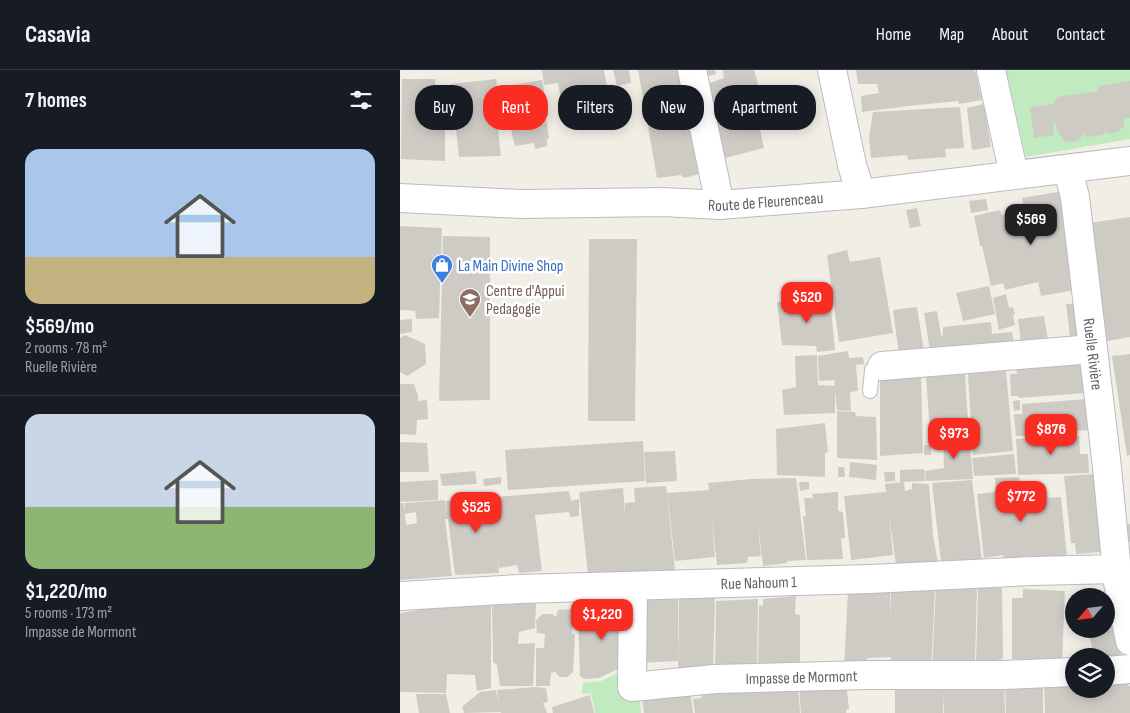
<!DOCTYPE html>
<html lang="en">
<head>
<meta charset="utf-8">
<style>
	body { margin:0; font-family:"Sofia Sans Condensed",sans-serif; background:#242831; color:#f1f3f6; height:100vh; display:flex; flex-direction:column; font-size:19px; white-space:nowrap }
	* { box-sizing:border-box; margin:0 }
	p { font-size:16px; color:#9ea1a6 }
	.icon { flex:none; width:28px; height:28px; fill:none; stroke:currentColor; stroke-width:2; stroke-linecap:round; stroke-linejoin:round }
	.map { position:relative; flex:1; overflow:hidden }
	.side { display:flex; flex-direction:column; background:#171b24; width:400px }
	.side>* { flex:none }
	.banner { position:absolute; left:15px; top:15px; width:475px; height:45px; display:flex; gap:10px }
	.needle { width:32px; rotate:242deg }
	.tools { position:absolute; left:665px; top:518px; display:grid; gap:10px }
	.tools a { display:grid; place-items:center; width:50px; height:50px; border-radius:50%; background:#171b24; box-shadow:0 2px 12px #0003; font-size:25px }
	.price { position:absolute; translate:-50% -42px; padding:0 11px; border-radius:10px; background:#fa2d23; color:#fff; font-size:16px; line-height:32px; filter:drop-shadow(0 1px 2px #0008) }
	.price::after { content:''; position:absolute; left:50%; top:30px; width:15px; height:11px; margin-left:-8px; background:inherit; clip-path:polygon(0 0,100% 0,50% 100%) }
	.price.active { background:#222; color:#fff }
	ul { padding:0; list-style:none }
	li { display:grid; align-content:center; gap:10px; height:265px; padding:0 25px }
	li+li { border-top:1px solid #363941 }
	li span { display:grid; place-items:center; height:155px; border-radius:15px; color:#555 }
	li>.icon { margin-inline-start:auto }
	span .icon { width:90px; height:90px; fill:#fffc; stroke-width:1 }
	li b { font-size:21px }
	h2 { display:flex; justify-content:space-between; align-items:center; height:60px; padding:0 25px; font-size:21px }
	.chip { padding:0 18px; border-radius:20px; background:#171b24; box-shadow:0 2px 12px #0003; font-size:18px; line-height:45px }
	.chip.active { background:#fa2d23; color:#fff }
	header { display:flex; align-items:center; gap:30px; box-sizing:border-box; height:70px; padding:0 25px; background:#171b24; border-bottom:1px solid #363941 }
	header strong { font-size:24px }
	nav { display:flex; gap:28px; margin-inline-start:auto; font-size:18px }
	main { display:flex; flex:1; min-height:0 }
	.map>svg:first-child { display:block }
	.green { fill:#c2eac0 }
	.building { fill:#cecbc5; fill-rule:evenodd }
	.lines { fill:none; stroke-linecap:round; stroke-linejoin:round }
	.service-casing { stroke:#b8bcc0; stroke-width:16 }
	.minor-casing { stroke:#b8bcc0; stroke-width:30 }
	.service { stroke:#fff; stroke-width:14 }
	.minor { stroke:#fff; stroke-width:28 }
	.labels { text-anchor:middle; stroke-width:5; stroke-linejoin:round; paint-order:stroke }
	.street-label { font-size:16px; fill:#5d6268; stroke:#fff }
	.shop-label { font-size:16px; fill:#366cbe; stroke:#fff; text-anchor:start }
	.education-label { font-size:16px; fill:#785e54; stroke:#fff; text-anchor:start }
</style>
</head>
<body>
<header>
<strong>Casavia</strong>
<nav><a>Home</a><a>Map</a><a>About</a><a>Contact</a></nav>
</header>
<main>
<section class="side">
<h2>7 homes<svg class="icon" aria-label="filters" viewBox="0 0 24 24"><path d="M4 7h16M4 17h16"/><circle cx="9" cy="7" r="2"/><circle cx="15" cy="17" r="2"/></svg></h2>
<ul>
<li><span style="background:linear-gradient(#a9c7e8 70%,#c2b280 0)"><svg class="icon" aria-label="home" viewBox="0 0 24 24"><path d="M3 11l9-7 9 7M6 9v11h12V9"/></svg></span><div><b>$569/mo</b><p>2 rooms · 78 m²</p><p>Ruelle Rivière</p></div></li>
<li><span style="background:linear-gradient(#c9d6e8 60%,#8fb573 0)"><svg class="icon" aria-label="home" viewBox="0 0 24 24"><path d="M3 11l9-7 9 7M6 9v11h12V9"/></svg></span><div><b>$1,220/mo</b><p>5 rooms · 173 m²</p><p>Impasse de Mormont</p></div></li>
</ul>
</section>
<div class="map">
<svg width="730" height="643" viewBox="0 0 730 643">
	<rect width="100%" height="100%" fill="#f1eee6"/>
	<!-- green -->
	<g class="green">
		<polygon points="606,0 730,0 730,69 626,87"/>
		<polygon points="218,603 229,603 239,622 241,643 195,643 191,623 182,624 183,613 201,611"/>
	</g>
	<!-- building -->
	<g class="building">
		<polygon points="142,0 204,0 207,17 187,20 189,28 162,33 158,13 144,15"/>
		<polygon points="213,0 229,0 231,13 217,16"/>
		<polygon points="238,0 279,0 299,104 284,108 281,105 257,108"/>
		<polygon points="303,0 315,0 316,4 304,7"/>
		<polygon points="323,0 354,0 369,56 360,59 364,78 325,88 307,14 324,8"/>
		<polygon points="456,0 575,0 582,30 559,34 558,31 517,35 462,42 461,26 479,23 477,14 458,14"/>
		<polygon points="2,9 35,9 36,18 45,18 45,91 1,89"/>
		<polygon points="96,9 99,33 95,33 101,86 59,87 51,14"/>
		<polygon points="142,10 149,46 146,47 149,69 147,69 147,76 135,79 134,73 115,76 101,17"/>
		<polygon points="730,11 730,48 724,48 724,56 718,62 708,64 706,61 703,65 687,67 683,64 678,71 665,72 657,60 655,52 653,52 654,65 634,68 630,37 654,34 657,27 698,21 699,16"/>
		<polygon points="584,34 591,77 572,80 567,38"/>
		<polygon points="560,37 564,78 545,79 546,87 508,90 507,85 471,88 469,67 473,42"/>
		<polygon points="664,121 681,219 641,226 638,212 605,220 603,213 591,216 582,176 580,176 574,146 600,140 602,145 623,140 626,152 622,128"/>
		<polygon points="586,129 588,140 571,143 569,131"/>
		<polygon points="517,138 521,156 510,158 506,140"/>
		<polygon points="730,147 730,267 707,271 690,153"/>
		<polygon points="0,156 42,158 39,248 16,249 15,241 0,240"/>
		<polygon points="43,166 90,167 90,330 39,331"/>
		<polygon points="189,169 237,169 235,351 188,351"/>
		<polygon points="447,180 450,192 480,187 493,263 439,272 427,185"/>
		<polygon points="589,216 595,244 563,251 556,223"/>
		<polygon points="606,224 609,238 613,237 615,244 613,246 615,255 599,260 593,228"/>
		<polygon points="430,228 435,280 417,282 416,276 382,275 377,232"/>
		<polygon points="666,234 679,234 682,267 670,267"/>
		<polygon points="517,237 524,281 499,285 493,240"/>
		<polygon points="537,241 541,265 543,266 543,257 591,252 592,264 612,262 614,273 530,281 524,243"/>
		<polygon points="644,246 648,270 621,273 618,249"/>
		<polygon points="12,249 12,262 0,264 0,250"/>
		<polygon points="5,265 25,274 26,294 7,306 0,302 0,268"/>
		<polygon points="448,281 449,288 463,287 464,294 456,295 458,321 450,322 451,341 437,340 435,320 435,343 384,345 382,320 396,317 395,286 417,285 418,315 435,316 434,310 419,311 418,286"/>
		<polygon points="730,284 730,385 727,386 712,286"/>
		<polygon points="684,289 686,323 619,328 618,326 611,326 610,304 617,304 615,294"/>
		<polygon points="606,300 613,381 573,385 568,304"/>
		<polygon points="521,302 523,383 480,386 480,307"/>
		<polygon points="565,304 568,351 566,351 566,358 530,361 526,307"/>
		<polygon points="0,314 14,314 18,326 18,331 27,330 28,349 17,350 16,365 0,364"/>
		<polygon points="687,329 689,360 634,363 632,351 625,352 626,366 616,366 614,344 622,344 622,334"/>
		<polygon points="620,330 620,340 614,341 613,331"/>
		<polygon points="437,341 455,342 456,346 476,347 477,390 437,388"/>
		<polygon points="425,353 428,382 425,383 425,407 377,405 376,359"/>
		<polygon points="569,363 573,409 526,411 525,401 544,398 543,366"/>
		<polygon points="679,366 680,384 688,384 689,403 618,405 616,369"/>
		<polygon points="243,371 245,411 108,420 105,380"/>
		<polygon points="0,372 27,373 29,402 0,402"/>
		<rect x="524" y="375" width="7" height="10"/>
		<polygon points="275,381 277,411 246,413 244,382"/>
		<polygon points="614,384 616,404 574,406 572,388"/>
		<polygon points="450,392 477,395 476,410 449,407"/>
		<polygon points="438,397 444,397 445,407 438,407"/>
		<polygon points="524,399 525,411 500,412 500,400"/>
		<polygon points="75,401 77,414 42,416 40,404"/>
		<polygon points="484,402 495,402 495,411 485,412"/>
		<polygon points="695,404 705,471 700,482 676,484 675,473 671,473 664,406"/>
		<polygon points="101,407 101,414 84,416 83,409"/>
		<polygon points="619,407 622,452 621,422 646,419 648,428 661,427 667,487 604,489 603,485 584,488 577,424 596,422 595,408"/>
		<polygon points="396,408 406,490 387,491 387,493 363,496 357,446 361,486 348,487 347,493 317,495 311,444 315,487 275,491 267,423 309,420 308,413 352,409"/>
		<polygon points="38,410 38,430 0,432 0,412"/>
		<polygon points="572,410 582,491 541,492 532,413"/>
		<polygon points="399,412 409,412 409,419 400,421"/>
		<polygon points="504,412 505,421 512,419 512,413 529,414 533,465 538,493 496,495 489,443 493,485 451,490 444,426 486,422 485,414"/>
		<polygon points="266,416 275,500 270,503 255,503 251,501 232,501 188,505 179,422 223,418 225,444 225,433 235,432 234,418"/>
		<path d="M169,421L171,431L179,429V446L170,447L169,442L135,445L142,501L119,503L117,495L99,498L97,474L99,503L55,505L48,449H45L52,506L0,510V433H4L5,442V433L45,430L47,446L46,431ZM16,442L17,453L6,455L5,444Z"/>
		<polygon points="438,422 438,441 443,442 445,468 441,468 443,489 407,490 403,446 406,446 404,428 413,428 412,424"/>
		<polygon points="730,454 730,472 728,472 725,455"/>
		<polygon points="577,517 575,592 532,600 536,518"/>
		<polygon points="578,517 602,518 603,589 596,590 596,599 576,597"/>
		<polygon points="623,519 665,521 662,592 612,589 612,528 623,528"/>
		<polygon points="490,520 490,547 491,521 535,521 531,600 491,593 491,587 467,588 466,600 444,598 448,521"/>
		<polygon points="240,526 278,526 278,591 238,593"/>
		<polygon points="279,526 315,526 313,603 278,606"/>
		<polygon points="396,526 395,544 400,545 400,599 358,601 359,535 363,536 363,529"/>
		<polygon points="358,529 357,600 315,603 316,531"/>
		<polygon points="710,530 722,591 706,593 706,586 694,586 688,559 706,559 706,532"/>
		<polygon points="136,533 135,558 119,562 118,574 135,573 133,616 100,616 97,595 93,592 92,535"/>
		<polygon points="91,534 91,618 77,621 75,605 47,604 46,623 0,622 0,543 49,535"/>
		<polygon points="227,535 225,600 216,600 199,608 184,609 180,606 178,548 181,546 184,539"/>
		<polygon points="173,539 172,563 175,564 173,602 167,607 160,607 155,602 151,603 150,616 136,616 136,578 144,578 145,564 137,563 136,550 143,544 152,544 156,547 158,540"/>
		<polygon points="706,609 724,609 730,617 730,643 645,643 644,611 674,610 674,619 706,619"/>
		<polygon points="643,610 643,643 606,643 605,613"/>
		<polygon points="446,612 449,639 446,640 446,643 401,643 399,616"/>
		<polygon points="604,614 605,643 544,643 543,625 543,643 495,643 495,615"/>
		<polygon points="398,616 400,643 295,643 293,629 302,628 300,618"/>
		<polygon points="135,617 146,618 148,632 143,633 147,643 101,643 101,642 64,643 62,637 80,622 96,620 99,635 97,620"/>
		<polygon points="290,619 293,643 244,643 242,625"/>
		<polygon points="16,624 46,624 50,643 19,643"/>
		<polygon points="190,625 194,643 153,643 152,637"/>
	</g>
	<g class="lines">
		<!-- service casing -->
		<g class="service-casing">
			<polyline id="service" points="470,321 472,300 482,296"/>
		</g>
		<!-- minor casing -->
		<g class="minor-casing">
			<g id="minor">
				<polyline points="292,0 320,135"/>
				<polyline points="432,0 452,95 461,124"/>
				<polyline points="591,0 614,105"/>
				<path id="s1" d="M668,100L675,127L707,397L718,513L730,571"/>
				<path id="s2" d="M0,128L121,134L263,132L320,135L461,124L730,91"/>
				<polyline points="482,296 693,279"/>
				<path id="s3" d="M233,516L232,617L315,609L466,605H603L674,602"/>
				<path id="s4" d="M0,526L119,519L470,509L633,501L718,499"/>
				<polyline points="706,601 730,599"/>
			</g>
		</g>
		<!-- service -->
		<use href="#service" class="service"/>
		<!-- minor -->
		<use href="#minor" class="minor"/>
	</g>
	<!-- icons -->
	<defs>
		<g id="shop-pin" transform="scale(1.125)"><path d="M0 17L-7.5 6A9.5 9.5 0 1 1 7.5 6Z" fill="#3f7fe0" stroke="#fff"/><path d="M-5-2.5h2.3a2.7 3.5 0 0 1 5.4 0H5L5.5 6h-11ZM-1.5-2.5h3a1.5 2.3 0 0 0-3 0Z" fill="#fff"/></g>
		<g id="school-pin" transform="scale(1.125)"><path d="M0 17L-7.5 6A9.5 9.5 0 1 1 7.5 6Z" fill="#8d6e63" stroke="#fff"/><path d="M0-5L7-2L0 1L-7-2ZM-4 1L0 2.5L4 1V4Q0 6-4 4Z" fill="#fff"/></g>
	</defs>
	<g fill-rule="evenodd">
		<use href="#shop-pin" x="42" y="195"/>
		<use href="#school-pin" x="70" y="229"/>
	</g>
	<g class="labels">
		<!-- street labels -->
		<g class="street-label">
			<text dy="6" stroke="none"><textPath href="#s2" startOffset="366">Route de Fleurenceau</textPath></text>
			<text dy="6" stroke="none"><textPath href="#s1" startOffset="186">Ruelle Rivière</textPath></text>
			<text dy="6" stroke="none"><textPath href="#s4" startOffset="359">Rue Nahoum 1</textPath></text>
			<text dy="6" stroke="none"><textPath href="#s3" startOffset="271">Impasse de Mormont</textPath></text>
		</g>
		<!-- shop labels -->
		<g class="shop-label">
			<text x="58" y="201">La Main Divine Shop</text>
		</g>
		<!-- education labels -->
		<g class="education-label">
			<text x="86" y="226">Centre d'Appui<tspan x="86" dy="18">Pedagogie</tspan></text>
		</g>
	</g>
</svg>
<div class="tools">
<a><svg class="needle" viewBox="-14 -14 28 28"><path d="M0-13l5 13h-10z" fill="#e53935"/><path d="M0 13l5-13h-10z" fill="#9ea1a6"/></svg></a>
<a><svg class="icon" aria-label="layers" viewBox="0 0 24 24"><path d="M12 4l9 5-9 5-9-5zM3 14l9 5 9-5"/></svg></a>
</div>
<b class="price active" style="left:631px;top:176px">$569</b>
<b class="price" style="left:407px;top:254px">$520</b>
<b class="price" style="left:651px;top:386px">$876</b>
<b class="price" style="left:554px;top:390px">$973</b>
<b class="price" style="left:621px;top:453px">$772</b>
<b class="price" style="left:76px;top:464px">$525</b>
<b class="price" style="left:202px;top:571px">$1,220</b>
<div class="banner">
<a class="chip">Buy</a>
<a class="chip active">Rent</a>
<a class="chip">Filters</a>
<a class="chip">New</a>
<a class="chip">Apartment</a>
</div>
</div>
</main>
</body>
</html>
